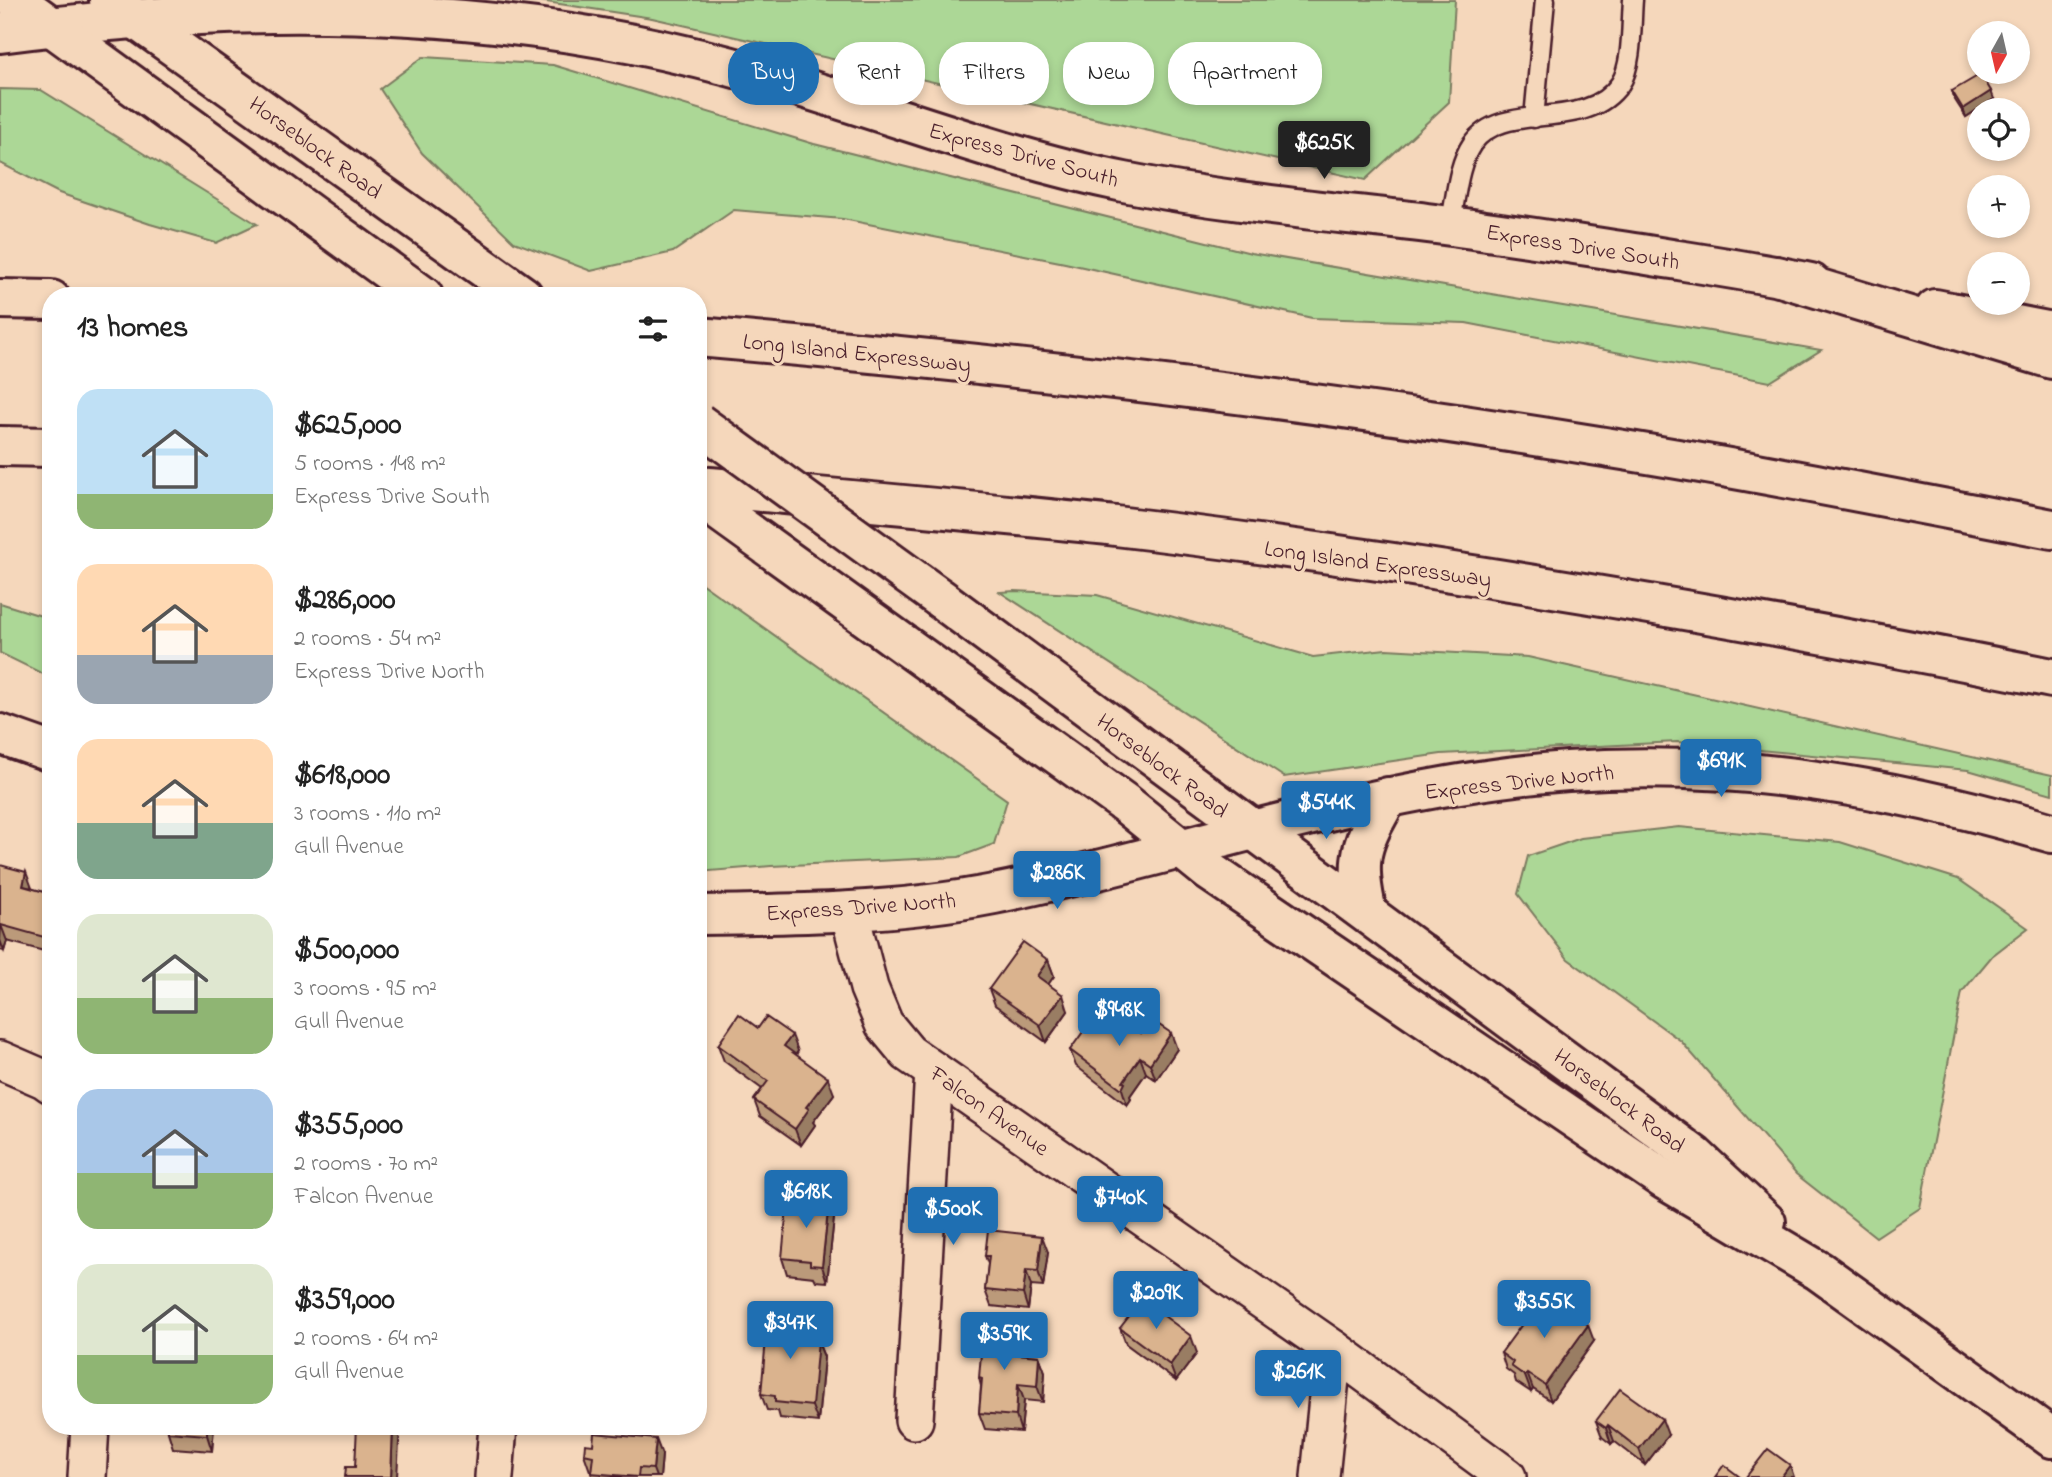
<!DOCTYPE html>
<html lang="en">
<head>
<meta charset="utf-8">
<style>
	body { margin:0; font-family:"Indie Flower",sans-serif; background:#f6f6f6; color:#222; height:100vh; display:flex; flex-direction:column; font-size:26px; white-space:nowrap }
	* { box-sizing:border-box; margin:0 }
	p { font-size:23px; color:#767676 }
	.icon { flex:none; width:38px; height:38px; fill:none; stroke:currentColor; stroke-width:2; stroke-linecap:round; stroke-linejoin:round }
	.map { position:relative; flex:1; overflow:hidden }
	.drawer { position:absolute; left:42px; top:287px; width:665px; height:1148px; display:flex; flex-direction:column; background:#fff; border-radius:28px; box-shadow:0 4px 10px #0003 }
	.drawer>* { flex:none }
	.guide { position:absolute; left:728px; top:42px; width:665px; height:63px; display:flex; gap:14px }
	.needle { width:46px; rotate:188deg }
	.controls { position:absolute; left:1967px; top:21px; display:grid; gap:14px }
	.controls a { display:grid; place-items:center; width:63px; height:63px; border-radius:50%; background:#fff; box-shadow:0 4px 10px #0003; font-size:35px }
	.price { position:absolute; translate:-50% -60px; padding:0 16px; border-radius:7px; background:#1f6fb2; color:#fff; font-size:23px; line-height:46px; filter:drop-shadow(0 2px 4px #0008) }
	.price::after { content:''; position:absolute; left:50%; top:42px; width:21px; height:16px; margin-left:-10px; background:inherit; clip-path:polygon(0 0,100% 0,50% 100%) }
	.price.active { background:#222; color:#fff }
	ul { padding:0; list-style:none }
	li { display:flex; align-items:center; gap:21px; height:175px; padding:0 35px }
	li span { display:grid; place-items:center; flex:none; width:196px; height:140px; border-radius:21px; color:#555 }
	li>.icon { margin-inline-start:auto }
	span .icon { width:84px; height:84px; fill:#fffc; stroke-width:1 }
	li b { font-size:30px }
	h2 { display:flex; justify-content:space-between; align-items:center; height:84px; padding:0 35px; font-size:30px }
	.tag { padding:0 24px; border-radius:28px; background:#fff; box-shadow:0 4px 10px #0003; font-size:24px; line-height:63px }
	.tag.active { background:#1f6fb2; color:#fff }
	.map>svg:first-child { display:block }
	.green { fill:#acd796; stroke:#7b7b60; stroke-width:2 }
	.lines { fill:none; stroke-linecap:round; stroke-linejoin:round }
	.lane-casing { stroke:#4a1f2b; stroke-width:23 }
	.street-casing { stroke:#4a1f2b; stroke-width:42 }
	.secondary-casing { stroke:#4a1f2b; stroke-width:44 }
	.primary-casing { stroke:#4a1f2b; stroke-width:44 }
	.highway-casing { stroke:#4a1f2b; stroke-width:44 }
	.lane { stroke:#f5d7bb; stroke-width:18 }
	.street { stroke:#f5d7bb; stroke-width:37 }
	.secondary { stroke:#f5d7bb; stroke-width:38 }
	.primary { stroke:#f5d7bb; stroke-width:38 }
	.highway { stroke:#f5d7bb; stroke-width:38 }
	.primary-bridge-casing { stroke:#4a1f2b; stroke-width:44; stroke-linecap:butt }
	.primary-bridge { stroke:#f5d7bb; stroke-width:38 }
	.wall { fill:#bb9a7a; stroke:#4a1f2b; stroke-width:2 }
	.shaded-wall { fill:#997d63; stroke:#4a1f2b; stroke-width:2 }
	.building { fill:#dab38e; stroke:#4a1f2b; stroke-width:2 }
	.labels { text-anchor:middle; stroke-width:6; stroke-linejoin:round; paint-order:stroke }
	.street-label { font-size:23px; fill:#4a1f2b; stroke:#f5d7bb }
</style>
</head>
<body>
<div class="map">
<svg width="2052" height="1477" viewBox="0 0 2052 1477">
	<rect width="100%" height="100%" fill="#f5d7bb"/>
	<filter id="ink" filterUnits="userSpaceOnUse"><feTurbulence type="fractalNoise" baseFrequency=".0143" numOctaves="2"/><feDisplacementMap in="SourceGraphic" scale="14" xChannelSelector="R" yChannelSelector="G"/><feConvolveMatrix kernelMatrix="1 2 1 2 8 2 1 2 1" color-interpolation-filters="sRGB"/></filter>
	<g filter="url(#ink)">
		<!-- green -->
		<g class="green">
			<polygon points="533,0 1455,0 1449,102 1365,180 652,18"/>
			<polygon points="423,57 553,65 814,144 1251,253 1821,350 1770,382 1466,323 1312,318 1065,263 843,219 734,210 673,252 591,271 514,242 422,153 380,89"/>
			<polygon points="0,89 41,90 257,224 216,243 150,224 59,193 0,163"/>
			<polygon points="698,581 1007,800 994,844 959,857 771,866 698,872"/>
			<polygon points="1015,591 1097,595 1313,657 1386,649 1528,657 2052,775 2052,794 1968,770 1677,742 1441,754 1284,777 1000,592"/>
			<polygon points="0,603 51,619 51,678 0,653"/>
			<polygon points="1679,827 1840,842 1958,879 2028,928 1992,956 1962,992 1920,1208 1876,1237 1796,1174 1681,1041 1568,959 1518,894 1528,856 1581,838"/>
		</g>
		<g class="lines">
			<!-- lane casing -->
			<g class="lane-casing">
				<g id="lane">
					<polyline points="1534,118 1545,0"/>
					<path d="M1450,226C1456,200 1457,166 1472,144C1504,98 1585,135 1620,84C1633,65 1631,23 1633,0"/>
				</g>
			</g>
			<!-- street casing -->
			<g class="street-casing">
				<g id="street">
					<polyline points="849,911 869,988 884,1024 908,1053 1333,1349 1507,1477"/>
					<polyline points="0,1060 44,1079 51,1084"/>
					<polyline points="914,1420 934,1071"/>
					<polyline points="87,1477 90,1426"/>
					<polyline points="494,1477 498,1426"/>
					<polyline points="1320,1477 1333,1349"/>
				</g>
			</g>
			<!-- secondary casing -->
			<g class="secondary-casing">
				<g id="secondary">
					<path d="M0,33C253,0 514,3 760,75C882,110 1000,157 1124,182C1224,202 1326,211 1427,223C1500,232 1574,244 1647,255C1702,264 1757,272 1811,283"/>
					<polyline points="1935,309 2052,332"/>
					<polyline points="0,734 51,752"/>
					<path d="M698,915C797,914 897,913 994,894C1186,855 1371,785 1568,771C1733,759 1894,787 2052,833"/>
				</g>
			</g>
			<!-- primary casing -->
			<g class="primary-casing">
				<g id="primary">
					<polyline points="15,0 423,296"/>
					<polyline points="109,0 523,296"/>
					<polyline points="698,496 1126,804 1209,871 1665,1180 1819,1271 2052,1438"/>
					<polyline points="941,599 1695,1156 1766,1222"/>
					<path d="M1367,912C1354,858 1361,844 1388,797"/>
				</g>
			</g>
			<!-- highway casing -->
			<g class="highway-casing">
				<g id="highway">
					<polyline points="1777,276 2052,359"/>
					<polyline points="0,299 51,300"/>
					<path d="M698,337C997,363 1296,397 1592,445C1746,469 1899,500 2052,529"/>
					<polyline points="0,446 51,447"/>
					<path d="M698,486C837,499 977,511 1116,526C1430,563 1742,617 2052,678"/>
				</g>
			</g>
			<!-- lane -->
			<use href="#lane" class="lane"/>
			<!-- street -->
			<use href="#street" class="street"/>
			<!-- secondary -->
			<use href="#secondary" class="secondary"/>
			<!-- primary -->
			<use href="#primary" class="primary"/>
			<!-- highway -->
			<use href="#highway" class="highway"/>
			<!-- primary-bridge casing -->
			<g class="primary-bridge-casing">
				<polyline id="primary-bridge" points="698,423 941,599"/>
			</g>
			<!-- primary-bridge -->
			<use href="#primary-bridge" class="primary-bridge"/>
		</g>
		<!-- wall -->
		<g class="wall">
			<polygon points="1952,91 1994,99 1966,117 1955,100"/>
			<polygon points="0,865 32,889 48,893 51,899 51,953 7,941 4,951 0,950"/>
			<polygon points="1048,960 1054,976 1048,984 1068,1011 1046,1042 995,1005 989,989"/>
			<polygon points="758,1028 798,1051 796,1055 834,1094 813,1122 815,1125 801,1145 760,1116 754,1100 762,1089 724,1061 718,1045"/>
			<polygon points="1110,1030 1141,1033 1177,1049 1156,1080 1146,1073 1130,1096 1131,1099 1127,1105 1076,1066 1070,1050"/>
			<polygon points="834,1218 827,1282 816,1281 814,1277 787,1274 782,1258"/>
			<polygon points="1048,1252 1043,1287 1031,1286 1028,1310 991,1306 985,1290 988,1264 985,1256"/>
			<polygon points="1164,1316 1197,1353 1176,1381 1126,1344 1120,1328"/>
			<polygon points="813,1321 818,1337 818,1342 824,1357 818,1422 780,1418 778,1411 767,1410 761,1394"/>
			<polygon points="1020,1332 1026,1348 1025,1355 1039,1356 1045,1372 1043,1402 1024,1400 1021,1432 985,1429 979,1413 981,1386 979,1378"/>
			<polygon points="1594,1341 1551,1401 1533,1389 1531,1392 1516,1382 1514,1375 1506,1369 1501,1353"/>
			<polygon points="1596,1421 1668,1435 1645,1465 1614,1441 1611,1444 1602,1437"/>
			<polygon points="214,1426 212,1451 173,1448 168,1432"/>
			<polygon points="584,1454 662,1455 660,1477 592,1477 591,1471 590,1471"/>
		</g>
		<!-- shaded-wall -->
		<g class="shaded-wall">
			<polygon points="1991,91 1994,99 1966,117 1963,109"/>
			<polygon points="26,872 32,888 23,886"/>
			<polygon points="1,925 7,941 4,951 0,940"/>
			<polygon points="1048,960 1054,976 1043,992 1037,976"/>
			<polygon points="1063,995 1068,1011 1046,1042 1040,1025"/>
			<polygon points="1171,1033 1177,1049 1156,1080 1150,1064"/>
			<polygon points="792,1035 798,1051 790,1062 784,1046"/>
			<polygon points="1140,1057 1146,1073 1130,1096 1131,1099 1127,1105 1122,1089 1123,1082"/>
			<polygon points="828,1078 834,1094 813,1122 815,1125 801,1145 795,1129 806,1107"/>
			<polygon points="829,1202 834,1218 827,1282 822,1266"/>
			<polygon points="1042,1236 1048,1252 1043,1287 1038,1271"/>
			<polygon points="1026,1270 1031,1286 1028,1310 1023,1294"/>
			<polygon points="813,1321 818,1337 818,1342 824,1357 818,1422 812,1406 811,1341"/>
			<polygon points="1588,1325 1594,1341 1551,1401 1545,1385"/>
			<polygon points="1020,1332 1026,1348 1024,1370 1018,1354"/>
			<polygon points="1191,1336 1197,1353 1176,1381 1170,1365"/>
			<polygon points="1039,1356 1045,1372 1043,1402 1037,1386"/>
			<polygon points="1527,1373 1533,1389 1531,1392 1525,1376"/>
			<polygon points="1018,1384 1024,1400 1021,1432 1016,1416"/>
			<polygon points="1662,1419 1668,1435 1645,1465 1639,1449"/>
			<polygon points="1608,1425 1614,1441 1611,1444 1606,1428"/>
			<polygon points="207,1426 214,1426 212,1451 207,1435"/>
			<polygon points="393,1426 400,1426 397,1477 391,1477"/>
			<polygon points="656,1439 662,1455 660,1477 656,1477 653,1469"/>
			<polygon points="1790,1465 1794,1477 1781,1477"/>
		</g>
		<!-- building -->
		<g class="building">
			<polygon points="1981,74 1991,91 1963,109 1952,91"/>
			<polygon points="0,865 26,872 23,886 48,893 46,898 51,899 51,939 1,925 0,928"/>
			<polygon points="1023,942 1048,960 1037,976 1063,995 1040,1025 989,989"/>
			<polygon points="739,1014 758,1028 766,1017 792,1035 784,1046 828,1078 806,1107 809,1109 795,1129 754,1100 768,1081 718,1045"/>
			<polygon points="1093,1018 1110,1030 1119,1018 1141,1033 1150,1019 1171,1033 1150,1064 1140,1057 1123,1082 1125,1083 1122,1089 1070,1050"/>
			<polygon points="788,1197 829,1202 822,1266 810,1265 810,1261 782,1258"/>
			<polygon points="988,1230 1042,1236 1038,1271 1026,1270 1023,1294 985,1290 989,1256 985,1256"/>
			<polygon points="1544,1294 1588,1325 1545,1385 1527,1373 1525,1376 1511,1366 1513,1362 1501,1353"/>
			<polygon points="1144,1297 1162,1311 1160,1313 1191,1336 1170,1365 1120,1328"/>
			<polygon points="768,1317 813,1321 811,1341 818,1341 812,1406 775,1402 775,1396 761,1394"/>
			<polygon points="983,1329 1020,1332 1018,1354 1039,1356 1037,1386 1018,1384 1016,1416 979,1413 982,1379 979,1378"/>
			<polygon points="1620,1389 1662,1419 1639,1449 1608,1425 1606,1428 1596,1421"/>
			<polygon points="168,1426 207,1426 207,1435 168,1432"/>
			<polygon points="357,1426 393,1426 391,1477 345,1477 346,1467 355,1467"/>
			<polygon points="594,1433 656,1439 653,1469 639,1468 638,1477 591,1473 593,1456 584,1454 585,1444 593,1445"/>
			<polygon points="1768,1449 1790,1465 1781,1477 1746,1477"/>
			<polygon points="1724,1465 1740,1477 1715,1477"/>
		</g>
	</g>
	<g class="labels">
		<!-- street labels -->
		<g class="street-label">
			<text transform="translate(316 147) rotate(36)" y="8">Horseblock Road</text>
			<text transform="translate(1024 154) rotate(15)" y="8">Express Drive South</text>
			<text transform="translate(1583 246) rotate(9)" y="8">Express Drive South</text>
			<text transform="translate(857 352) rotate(6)" y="8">Long Island Expressway</text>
			<text transform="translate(1378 563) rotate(8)" y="8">Long Island Expressway</text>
			<text transform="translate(1163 765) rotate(37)" y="8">Horseblock Road</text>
			<text transform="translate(1519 781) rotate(-6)" y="8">Express Drive North</text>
			<text transform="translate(861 906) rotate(-4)" y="8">Express Drive North</text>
			<text transform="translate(1620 1100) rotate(37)" y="8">Horseblock Road</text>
			<text transform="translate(990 1110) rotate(35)" y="8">Falcon Avenue</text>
		</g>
	</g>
</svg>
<div class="controls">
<a><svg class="needle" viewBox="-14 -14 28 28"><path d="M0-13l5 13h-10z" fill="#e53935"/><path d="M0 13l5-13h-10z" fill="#767676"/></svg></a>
<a><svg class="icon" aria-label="locate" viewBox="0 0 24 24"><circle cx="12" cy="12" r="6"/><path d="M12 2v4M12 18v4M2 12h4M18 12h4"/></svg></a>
<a>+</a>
<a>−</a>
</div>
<b class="price active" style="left:1324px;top:181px">$625K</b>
<b class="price" style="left:1721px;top:799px">$691K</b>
<b class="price" style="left:1326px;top:841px">$544K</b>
<b class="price" style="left:1057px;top:911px">$286K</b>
<b class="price" style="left:1119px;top:1048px">$948K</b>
<b class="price" style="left:806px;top:1230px">$618K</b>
<b class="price" style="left:1120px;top:1236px">$740K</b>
<b class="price" style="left:953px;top:1247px">$500K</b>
<b class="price" style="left:1156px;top:1331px">$209K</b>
<b class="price" style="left:1544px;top:1340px">$355K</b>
<b class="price" style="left:790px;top:1361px">$347K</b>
<b class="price" style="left:1004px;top:1372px">$359K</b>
<b class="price" style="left:1298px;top:1410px">$261K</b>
<div class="guide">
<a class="tag active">Buy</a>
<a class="tag">Rent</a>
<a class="tag">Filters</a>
<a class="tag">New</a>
<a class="tag">Apartment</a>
</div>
<section class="drawer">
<h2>13 homes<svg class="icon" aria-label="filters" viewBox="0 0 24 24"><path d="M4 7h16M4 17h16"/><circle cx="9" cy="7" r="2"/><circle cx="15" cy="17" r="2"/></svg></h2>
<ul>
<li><span style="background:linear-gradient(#bfe0f5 75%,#8fb573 0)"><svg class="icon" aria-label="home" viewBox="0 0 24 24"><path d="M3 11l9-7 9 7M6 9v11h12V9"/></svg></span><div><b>$625,000</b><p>5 rooms · 148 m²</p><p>Express Drive South</p></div></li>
<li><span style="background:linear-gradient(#ffd9b3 65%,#9aa5b1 0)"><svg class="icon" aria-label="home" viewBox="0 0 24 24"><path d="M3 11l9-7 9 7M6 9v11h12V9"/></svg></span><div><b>$286,000</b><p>2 rooms · 54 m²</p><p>Express Drive North</p></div></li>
<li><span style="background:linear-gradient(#ffd9b3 60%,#7fa58c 0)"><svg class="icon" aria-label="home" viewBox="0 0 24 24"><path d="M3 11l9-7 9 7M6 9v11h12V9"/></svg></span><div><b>$618,000</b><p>3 rooms · 110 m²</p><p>Gull Avenue</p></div></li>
<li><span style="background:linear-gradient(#dfe7d0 60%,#8fb573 0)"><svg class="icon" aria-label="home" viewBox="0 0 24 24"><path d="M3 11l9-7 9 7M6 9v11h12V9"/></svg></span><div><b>$500,000</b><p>3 rooms · 95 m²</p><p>Gull Avenue</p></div></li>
<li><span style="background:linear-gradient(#a9c7e8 60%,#8fb573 0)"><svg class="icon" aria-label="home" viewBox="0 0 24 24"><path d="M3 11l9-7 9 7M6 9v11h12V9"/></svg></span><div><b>$355,000</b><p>2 rooms · 70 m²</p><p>Falcon Avenue</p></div></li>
<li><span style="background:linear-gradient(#dfe7d0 65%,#8fb573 0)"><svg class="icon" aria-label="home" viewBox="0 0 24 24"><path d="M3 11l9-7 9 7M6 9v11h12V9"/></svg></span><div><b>$359,000</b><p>2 rooms · 64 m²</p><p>Gull Avenue</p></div></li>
</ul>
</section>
</div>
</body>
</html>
